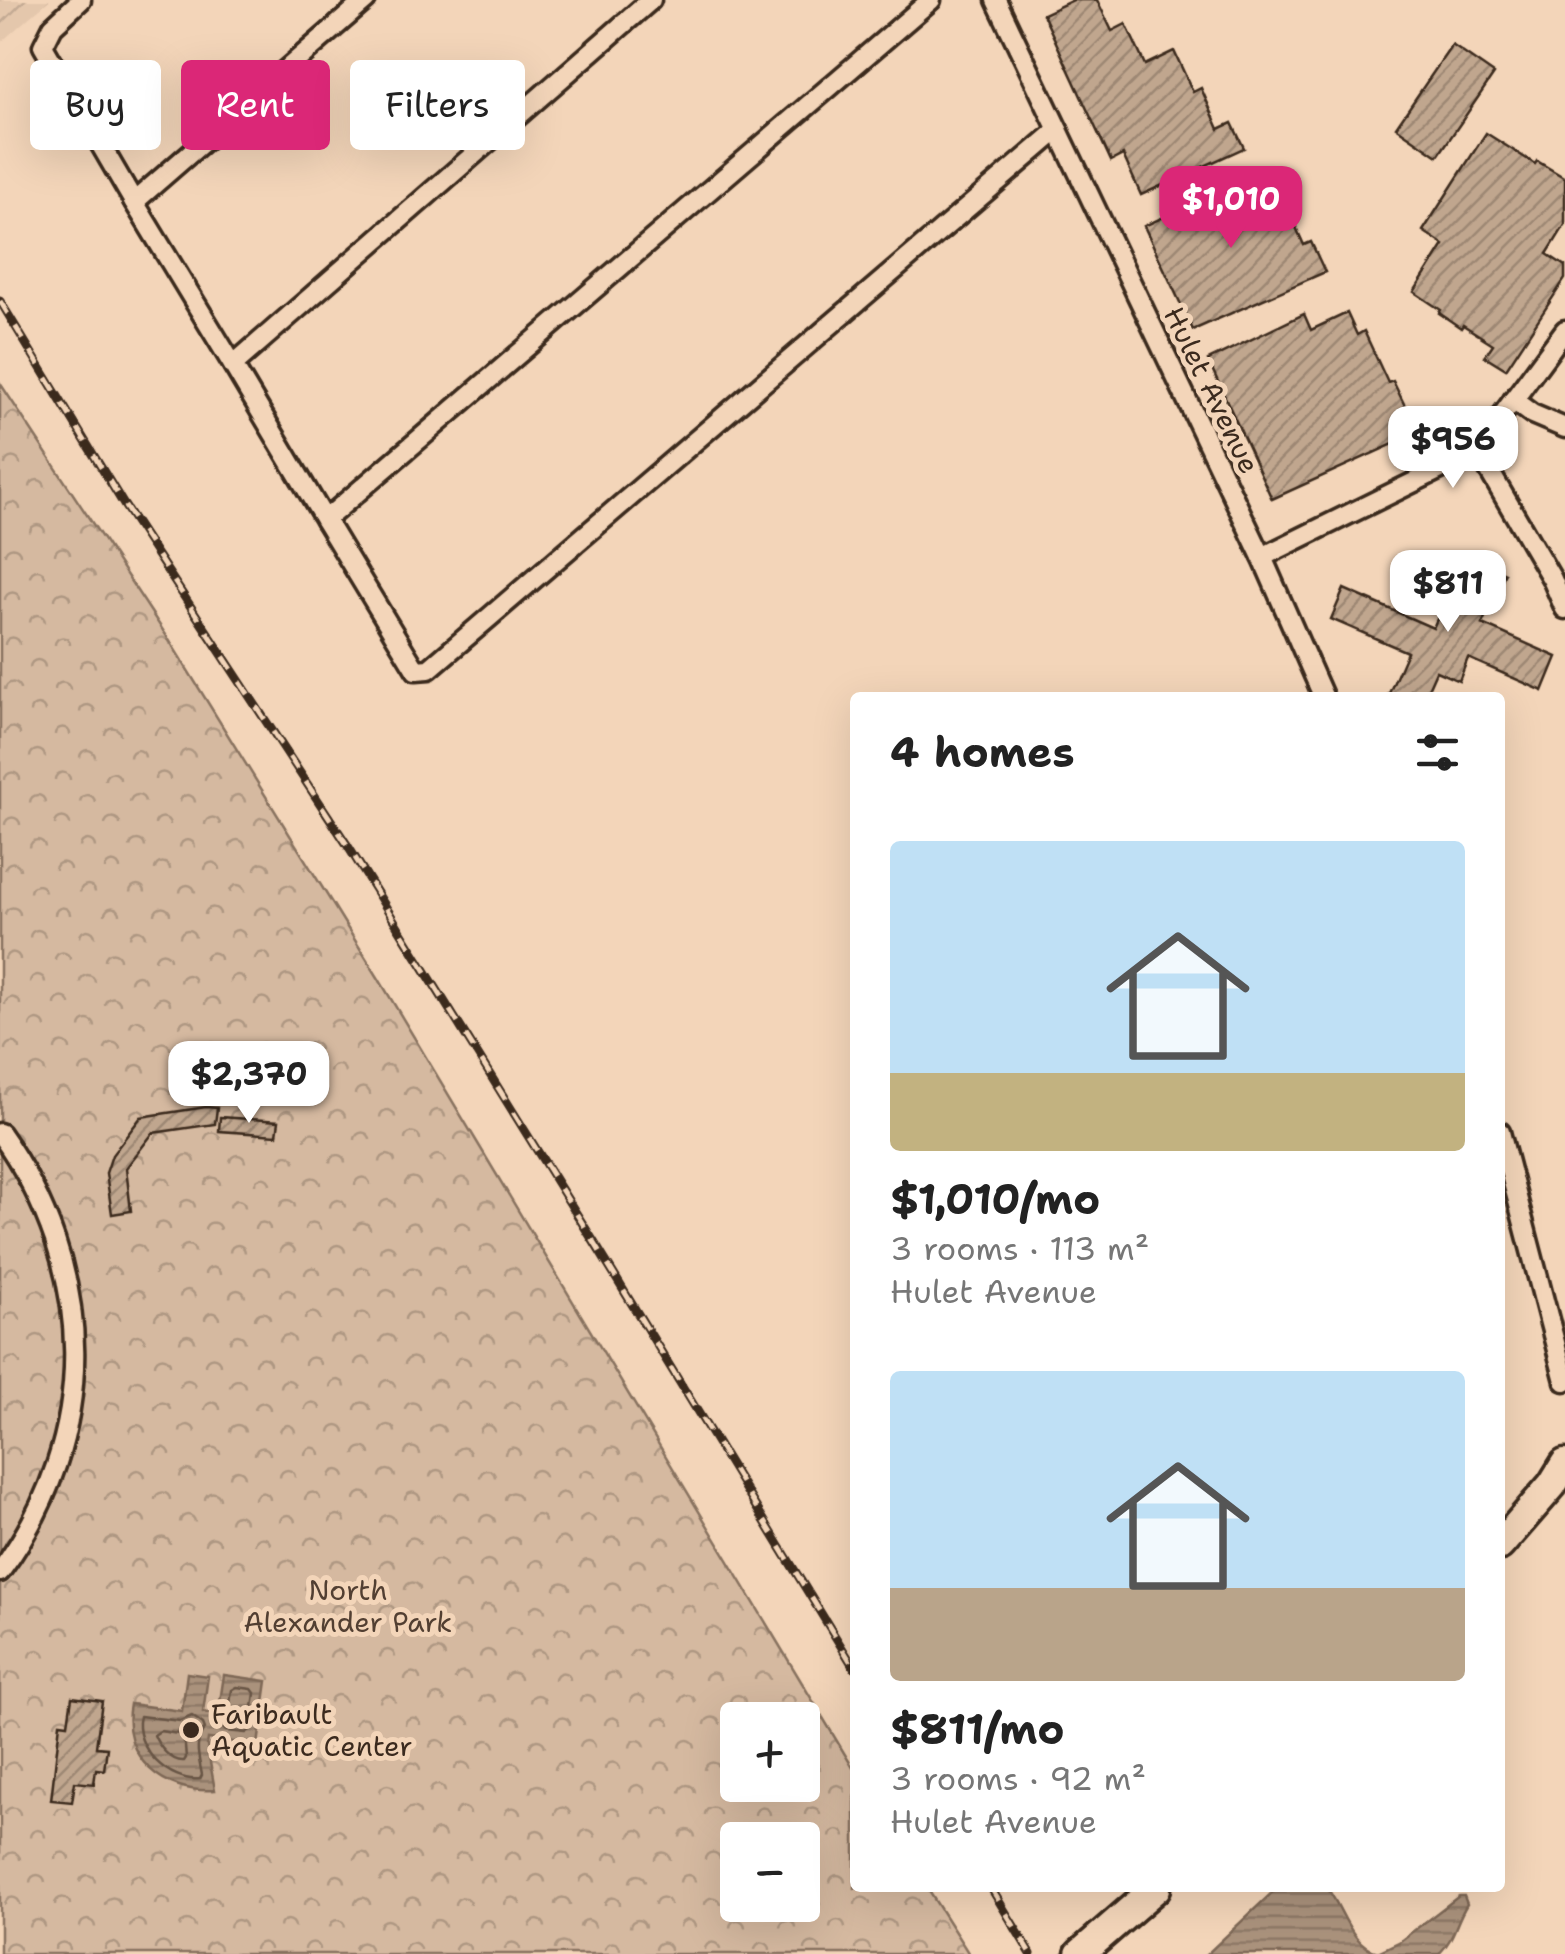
<!DOCTYPE html>
<html lang="en">
<head>
<meta charset="utf-8">
<style>
	body { margin:0; font-family:"Shantell Sans",sans-serif; background:#f2f2f2; color:#222; height:100vh; display:flex; flex-direction:column; font-size:38px; white-space:nowrap }
	* { box-sizing:border-box; margin:0 }
	p { font-size:32px; color:#767676 }
	.icon { flex:none; width:55px; height:55px; fill:none; stroke:currentColor; stroke-width:2; stroke-linecap:round; stroke-linejoin:round }
	.map { position:relative; flex:1; overflow:hidden }
	.panel { position:absolute; left:850px; top:692px; width:655px; height:1200px; display:flex; flex-direction:column; background:#fff; border-radius:10px; box-shadow:0 10px 40px #0002 }
	.panel>* { flex:none }
	.banner { position:absolute; left:30px; top:60px; width:670px; height:90px; display:flex; gap:20px }
	.controls { position:absolute; left:720px; top:1702px; display:grid; gap:20px }
	.controls a { display:grid; place-items:center; width:100px; height:100px; border-radius:10px; background:#fff; box-shadow:0 10px 40px #0002; font-size:50px }
	.price { position:absolute; translate:-50% -85px; padding:0 22px; border-radius:20px; background:#fff; color:#222; font-size:32px; line-height:65px; filter:drop-shadow(0 2px 5px #0008) }
	.price::after { content:''; position:absolute; left:50%; top:60px; width:30px; height:22px; margin-left:-15px; background:inherit; clip-path:polygon(0 0,100% 0,50% 100%) }
	.price.on { background:#db2777; color:#fff }
	ul { padding:0; list-style:none }
	li { display:grid; align-content:center; gap:20px; height:530px; padding:0 40px }
	li span { display:grid; place-items:center; height:310px; border-radius:10px; color:#555 }
	li>.icon { margin-inline-start:auto }
	span .icon { width:180px; height:180px; fill:#fffc; stroke-width:1 }
	li b { font-size:42px }
	h2 { display:flex; justify-content:space-between; align-items:center; height:120px; padding:0 40px; font-size:42px }
	.tag { padding:0 35px; border-radius:10px; background:#fff; box-shadow:0 10px 40px #0002; font-size:35px; line-height:90px }
	.tag.on { background:#db2777; color:#fff }
	.map>svg:first-child { display:block }
	.industrial { fill:url(#industrial-furrows) }
	.forest { fill:url(#forest-crowns); stroke:#88725f; stroke-width:2.5; fill-rule:evenodd }
	.water { fill:url(#water-rules); stroke:#7e6856; stroke-width:2.5 }
	.lines { fill:none; stroke-linecap:round; stroke-linejoin:round }
	.shore { stroke:#675444; stroke-width:2.5 }
	.building { fill:url(#building-hatch); stroke:#3b2a1e; stroke-width:2.5 }
	.minor-casing { stroke:#3b2a1e; stroke-width:25 }
	.highway-casing { stroke:#3b2a1e; stroke-width:35 }
	.minor { stroke:#f3d5b9; stroke-width:18 }
	.highway { stroke:#f3d5b9; stroke-width:28 }
	.rail-casing { stroke:#3b2a1e; stroke-width:9 }
	.rail { stroke:#f3d5b9; stroke-width:5; stroke-dasharray:15; stroke-linecap:butt }
	.poi-dot { fill:#3b2a1e; stroke:#f3d5b9; stroke-width:4 }
	.labels { text-anchor:middle; stroke-width:10; stroke-linejoin:round; paint-order:stroke }
	.street-label { font-size:28px; fill:#3b2a1e; stroke:#f3d5b9 }
	.park-label { font-size:28px; fill:#523f32; stroke:#f3d5b9 }
	.poi-label { font-size:28px; fill:#3b2a1e; stroke:#f3d5b9; text-anchor:start }
</style>
</head>
<body>
<div class="map">
<svg width="1565" height="1954" viewBox="0 0 1565 1954">
	<defs>
		<pattern id="industrial-furrows" width="10" height="10" patternUnits="userSpaceOnUse" patternTransform="scale(2.5)"><rect width="10" height="10" fill="#e4c7ac"/><path d="M-1 1l2-2M0 10L10 0M9 11l2-2" fill="none" stroke="#c4ab94"/></pattern>
		<pattern id="forest-crowns" width="20" height="18" patternUnits="userSpaceOnUse" patternTransform="scale(2.5)"><rect width="20" height="18" fill="#d5b9a0"/><path d="M2 6a3 3 0 1 1 6 0M12 15a3 3 0 1 1 6 0" fill="none" stroke="#ae9782"/></pattern>
		<pattern id="water-rules" width="6" height="5" patternUnits="userSpaceOnUse" patternTransform="scale(2.5)"><rect width="6" height="5" fill="#aa927c"/><path d="M0 2.5h6" fill="none" stroke="#8c7765"/></pattern>
		<pattern id="building-hatch" width="6" height="6" patternUnits="userSpaceOnUse" patternTransform="scale(2.5)"><rect width="6" height="6" fill="#c0a68e"/><path d="M-1 1l2-2M0 6l6-6M5 7l2-2" fill="none" stroke="#9d8773"/></pattern>
	</defs>
	<rect width="100%" height="100%" fill="#f3d5b9"/>
	<filter id="ink" filterUnits="userSpaceOnUse"><feTurbulence type="fractalNoise" baseFrequency=".01" numOctaves="2"/><feDisplacementMap in="SourceGraphic" scale="20" xChannelSelector="R" yChannelSelector="G"/><feConvolveMatrix kernelMatrix="1 2 1 2 8 2 1 2 1" color-interpolation-filters="sRGB"/></filter>
	<g filter="url(#ink)">
		<!-- industrial -->
		<polygon class="industrial" points="0,0 49,0 0,43"/>
		<!-- forest -->
		<path class="forest" d="M0,383L166,635L379,979L855,1771V1888H927L969,1954H0ZM738,1720H802V1785H738ZM738,1840H802V1905H738Z"/>
		<!-- water -->
		<g class="water">
			<path d="M187,1673L208,1676L203,1712L218,1715L224,1675L267,1681L258,1745L208,1739L207,1746L215,1790C163,1794 120,1757 130,1704L182,1711Z"/>
			<path d="M1277,1888H1327C1343,1908 1350,1945 1378,1952L1399,1942L1459,1896H1464L1467,1904C1455,1923 1456,1936 1439,1954H1207Z"/>
		</g>
		<g class="lines">
			<!-- shore -->
			<g class="shore">
				<polygon points="237,1687 252,1689 255,1693 250,1730 246,1733 226,1731 222,1727 228,1716 232,1690"/>
				<path d="M140,1716L180,1721L192,1716L203,1724L205,1729C193,1743 199,1758 202,1775L200,1779C170,1783 132,1747 140,1716Z"/>
				<path d="M160,1731L184,1735L186,1758L184,1761C171,1762 159,1747 154,1735Z"/>
			</g>
		</g>
		<!-- building -->
		<g class="building">
			<polygon points="1073,0 1097,0 1112,31 1126,24 1145,65 1174,51 1193,92 1201,88 1219,129 1232,123 1244,148 1141,195 1123,155 1111,161 1043,14"/>
			<polygon points="1452,45 1494,74 1438,156 1396,127"/>
			<polygon points="1486,133 1535,164 1537,161 1565,178 1565,225 1547,254 1565,266 1565,279 1506,369 1485,356 1493,344 1463,325 1461,328 1439,313 1441,310 1414,292 1444,245 1423,231"/>
			<polygon points="1261,172 1283,219 1291,216 1304,245 1311,242 1325,272 1193,330 1144,226"/>
			<polygon points="1347,313 1357,335 1364,331 1388,383 1393,381 1418,433 1272,499 1208,360 1304,314 1311,330"/>
			<polygon points="1465,556 1505,573 1482,624 1557,657 1543,691 1468,658 1459,681 1436,671 1424,698 1387,698 1407,652 1331,619 1344,589 1433,628"/>
			<polygon points="206,1107 217,1108 215,1124 153,1133 126,1168 131,1211 112,1214 106,1173 112,1155 141,1117"/>
			<polygon points="220,1117 279,1121 277,1135 219,1131"/>
			<polygon points="72,1697 102,1701 96,1747 107,1748 104,1770 96,1769 94,1784 75,1782 72,1802 51,1800 60,1723 68,1724"/>
		</g>
		<g class="lines">
			<!-- minor casing -->
			<g class="minor-casing">
				<g id="minor">
					<polyline points="81,0 53,26 43,46 134,202 233,365 651,0"/>
					<polyline points="931,0 325,520 416,670 429,669 1058,130"/>
					<polyline points="996,0 1262,557 1324,698"/>
					<polyline points="134,202 366,0"/>
					<polyline points="233,365 325,520"/>
					<polyline points="1513,400 1532,414 1565,428"/>
					<polyline points="1476,448 1552,579 1565,609"/>
					<polyline points="1262,557 1463,458 1489,433 1565,330"/>
					<polyline points="1500,1132 1565,1381"/>
					<path d="M0,1133C97,1270 101,1435 0,1572"/>
				</g>
			</g>
			<!-- highway casing -->
			<g class="highway-casing">
				<g id="highway">
					<polyline points="1500,1545 1552,1485 1565,1464"/>
					<polyline points="1080,1954 1156,1888"/>
				</g>
			</g>
			<!-- minor -->
			<use href="#minor" class="minor"/>
			<!-- highway -->
			<use href="#highway" class="highway"/>
			<!-- rail casing -->
			<g class="rail-casing">
				<g id="rail">
					<polyline points="0,301 124,505 346,843 594,1242 855,1669"/>
					<polyline points="991,1888 1031,1954"/>
				</g>
			</g>
			<!-- rail -->
			<use href="#rail" class="rail"/>
		</g>
	</g>
	<!-- markers -->
	<circle class="poi-dot" cx="191" cy="1730" r="10"/>
	<g class="labels">
		<!-- street labels -->
		<g class="street-label">
			<text transform="translate(1212 390) rotate(64)" y="10">Hulet Avenue</text>
		</g>
		<!-- park labels -->
		<g class="park-label">
			<text x="348" y="1600">North<tspan x="348" dy="32">Alexander Park</tspan></text>
		</g>
		<!-- poi labels -->
		<g class="poi-label">
			<text x="211" y="1724">Faribault<tspan x="211" dy="32">Aquatic Center</tspan></text>
		</g>
	</g>
</svg>
<div class="controls">
<a>+</a>
<a>−</a>
</div>
<b class="price on" style="left:1231px;top:251px">$1,010</b>
<b class="price" style="left:1453px;top:491px">$956</b>
<b class="price" style="left:1448px;top:635px">$811</b>
<b class="price" style="left:249px;top:1126px">$2,370</b>
<div class="banner">
<a class="tag">Buy</a>
<a class="tag on">Rent</a>
<a class="tag">Filters</a>
</div>
<section class="panel">
<h2>4 homes<svg class="icon" aria-label="filters" viewBox="0 0 24 24"><path d="M4 7h16M4 17h16"/><circle cx="9" cy="7" r="2"/><circle cx="15" cy="17" r="2"/></svg></h2>
<ul>
<li><span style="background:linear-gradient(#bfe0f5 75%,#c2b280 0)"><svg class="icon" aria-label="home" viewBox="0 0 24 24"><path d="M3 11l9-7 9 7M6 9v11h12V9"/></svg></span><div><b>$1,010/mo</b><p>3 rooms · 113 m²</p><p>Hulet Avenue</p></div></li>
<li><span style="background:linear-gradient(#bfe0f5 70%,#b9a48a 0)"><svg class="icon" aria-label="home" viewBox="0 0 24 24"><path d="M3 11l9-7 9 7M6 9v11h12V9"/></svg></span><div><b>$811/mo</b><p>3 rooms · 92 m²</p><p>Hulet Avenue</p></div></li>
</ul>
</section>
</div>
</body>
</html>
